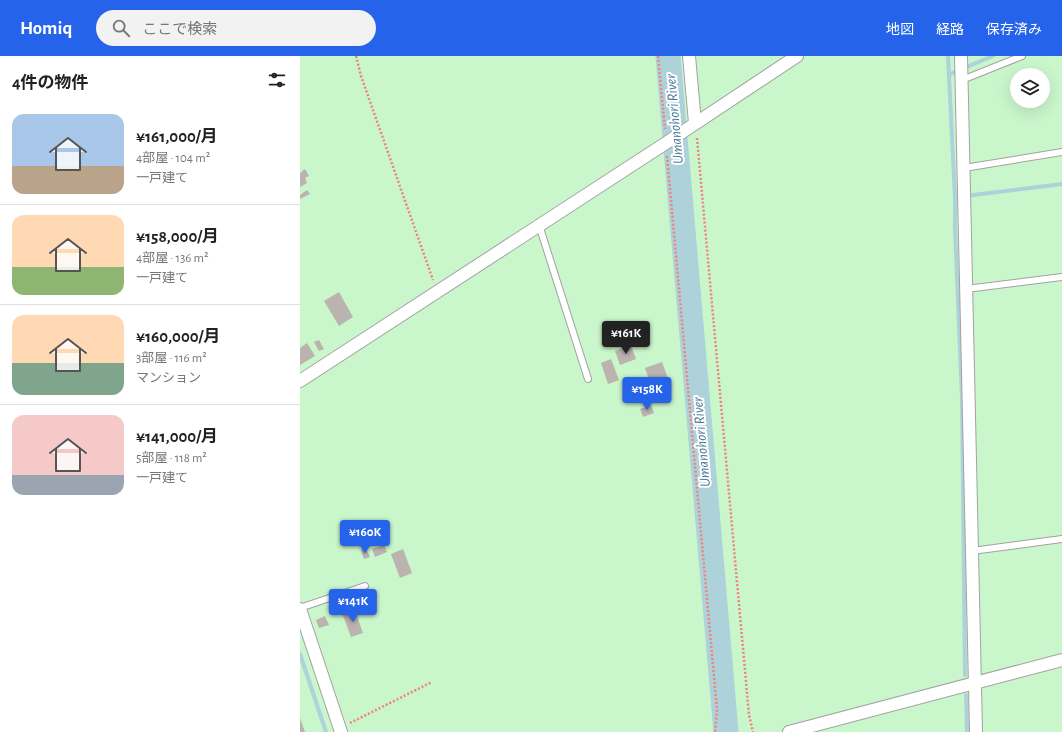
<!DOCTYPE html>
<html lang="ja">
<head>
<meta charset="utf-8">
<style>
	body { margin:0; font-family:"Alegreya Sans","Noto Sans JP",sans-serif; background:#f2f2f2; color:#222; height:100vh; display:flex; flex-direction:column; font-size:15px; white-space:nowrap }
	* { box-sizing:border-box; margin:0 }
	p { font-size:13px; color:#767676 }
	.icon { flex:none; width:22px; height:22px; fill:none; stroke:currentColor; stroke-width:2; stroke-linecap:round; stroke-linejoin:round }
	.map { position:relative; flex:1; overflow:hidden }
	.sheet { display:flex; flex-direction:column; background:#fff; width:300px }
	.sheet>* { flex:none }
	.tools { position:absolute; left:710px; top:12px; display:grid; gap:8px }
	.tools a { display:grid; place-items:center; width:40px; height:40px; border-radius:50%; background:#fff; box-shadow:0 4px 16px #0002; font-size:20px }
	.price { position:absolute; translate:-50% -34px; padding:0 9px; border-radius:4px; background:#2563eb; color:#fff; font-size:13px; line-height:26px; filter:drop-shadow(0 1px 2px #0008) }
	.price::after { content:''; position:absolute; left:50%; top:24px; width:12px; height:9px; margin-left:-6px; background:inherit; clip-path:polygon(0 0,100% 0,50% 100%) }
	.price.active { background:#222; color:#fff }
	ul { padding:0; list-style:none }
	li { display:flex; align-items:center; gap:12px; height:100px; padding:0 12px }
	li+li { border-top:1px solid #e0e0e0 }
	li span { display:grid; place-items:center; flex:none; width:112px; height:80px; border-radius:12px; color:#555 }
	li>.icon { margin-inline-start:auto }
	span .icon { width:48px; height:48px; fill:#fffc; stroke-width:1 }
	li b { font-size:17px }
	h2 { display:flex; justify-content:space-between; align-items:center; height:48px; padding:0 12px; font-size:17px }
	header { display:flex; align-items:center; gap:24px; box-sizing:border-box; height:56px; padding:0 20px; background:#2563eb; color:#fff }
	header strong { font-size:19px }
	nav { display:flex; gap:22px; margin-inline-start:auto; font-size:14px }
	.search { width:280px; height:36px; background:#f2f2f2; display:flex; align-items:center; gap:10px; box-sizing:border-box; padding:0 14px; border-radius:22px; color:#767676; font-size:15px }
	main { display:flex; flex:1; min-height:0 }
	.map>svg:first-child { display:block }
	.park { fill:#caf6cc; fill-rule:evenodd }
	.lines { fill:none; stroke-linecap:round; stroke-linejoin:round }
	.stream { stroke:#add2da; stroke-width:4 }
	.river { stroke:#add2da; stroke-width:25 }
	.building { fill:#bab3ae }
	.lane-casing { stroke:#a2a2a2; stroke-width:8 }
	.street-casing { stroke:#a2a2a2; stroke-width:14 }
	.path { stroke:#ef837b; stroke-width:2.5; stroke-dasharray:2 2; stroke-linecap:butt }
	.lane { stroke:#fff; stroke-width:6 }
	.street { stroke:#fff; stroke-width:12 }
	.labels { text-anchor:middle; stroke-width:4; stroke-linejoin:round; paint-order:stroke }
	.water-label { font-size:15px; font-style:italic; fill:#4d789b; stroke:#fff }
</style>
</head>
<body>
<header>
<strong>Homiq</strong>
<div class="search"><svg class="icon" aria-label="search" viewBox="0 0 24 24"><circle cx="10" cy="10" r="6"/><path d="M15 15l6 6"/></svg>ここで検索</div>
<nav><a>地図</a><a>経路</a><a>保存済み</a></nav>
</header>
<main>
<section class="sheet">
<h2>4件の物件<svg class="icon" aria-label="filters" viewBox="0 0 24 24"><path d="M4 7h16M4 17h16"/><circle cx="9" cy="7" r="2"/><circle cx="15" cy="17" r="2"/></svg></h2>
<ul>
<li><span style="background:linear-gradient(#a9c7e8 65%,#b9a48a 0)"><svg class="icon" aria-label="home" viewBox="0 0 24 24"><path d="M3 11l9-7 9 7M6 9v11h12V9"/></svg></span><div><b>¥161,000/月</b><p>4部屋 · 104 m²</p><p>一戸建て</p></div></li>
<li><span style="background:linear-gradient(#ffd9b3 65%,#8fb573 0)"><svg class="icon" aria-label="home" viewBox="0 0 24 24"><path d="M3 11l9-7 9 7M6 9v11h12V9"/></svg></span><div><b>¥158,000/月</b><p>4部屋 · 136 m²</p><p>一戸建て</p></div></li>
<li><span style="background:linear-gradient(#ffd9b3 60%,#7fa58c 0)"><svg class="icon" aria-label="home" viewBox="0 0 24 24"><path d="M3 11l9-7 9 7M6 9v11h12V9"/></svg></span><div><b>¥160,000/月</b><p>3部屋 · 116 m²</p><p>マンション</p></div></li>
<li><span style="background:linear-gradient(#f6c9c9 75%,#9aa5b1 0)"><svg class="icon" aria-label="home" viewBox="0 0 24 24"><path d="M3 11l9-7 9 7M6 9v11h12V9"/></svg></span><div><b>¥141,000/月</b><p>5部屋 · 118 m²</p><p>一戸建て</p></div></li>
</ul>
</section>
<div class="map">
<svg width="762" height="676" viewBox="0 0 762 676">
	<rect width="100%" height="100%" fill="#f1eee9"/>
	<!-- park -->
	<path class="park" d="M0,0H762V676H0ZM717,19H743V45H717Z"/>
	<g class="lines">
		<!-- stream -->
		<g class="stream">
			<polyline points="648,0 655,141 655,171 662,342 665,619"/>
			<polyline points="650,18 693,0"/>
			<polyline points="665,140 762,128"/>
			<polyline points="0,598 26,676"/>
			<polyline points="666,639 667,676"/>
		</g>
		<!-- river -->
		<polyline class="river" points="368,0 426,676"/>
	</g>
	<!-- building -->
	<g class="building">
		<polygon points="5,113 9,120 5,122 7,127 0,131 0,117"/>
		<polygon points="7,134 10,138 0,143 0,139"/>
		<polygon points="39,236 53,261 39,270 24,245"/>
		<polygon points="19,284 24,293 19,295 14,286"/>
		<polygon points="7,287 15,300 0,309 0,292"/>
		<polygon points="331,289 336,303 320,309 315,295"/>
		<polygon points="311,303 319,324 308,328 301,307"/>
		<polygon points="362,306 372,334 355,340 345,312"/>
		<polygon points="351,349 354,357 343,361 340,353"/>
		<polygon points="84,489 87,496 75,501 72,493"/>
		<polygon points="66,492 70,501 64,503 61,494"/>
		<polygon points="103,493 112,517 100,522 91,498"/>
		<polygon points="54,552 63,577 51,581 42,557"/>
		<polygon points="25,560 29,569 19,572 16,564"/>
		<polygon points="0,662 5,676 0,676"/>
	</g>
	<g class="lines">
		<!-- lane casing -->
		<g class="lane-casing">
			<g id="lane">
				<polyline points="662,24 722,0"/>
				<polyline points="664,112 762,96"/>
				<polyline points="239,169 288,323"/>
				<polyline points="666,233 762,221"/>
				<polyline points="672,495 762,483"/>
				<polyline points="0,552 65,530"/>
			</g>
		</g>
		<!-- street casing -->
		<g class="street-casing">
			<g id="street">
				<polyline points="389,0 395,67"/>
				<polyline points="661,0 676,676"/>
				<polyline points="0,325 366,87 497,0"/>
				<polyline points="0,553 41,676"/>
				<polyline points="489,676 762,604"/>
			</g>
		</g>
		<!-- path -->
		<g class="path">
			<polyline points="56,0 61,20 133,224"/>
			<polyline points="358,0 365,73"/>
			<polyline points="397,82 449,659 453,676"/>
			<polyline points="367,100 417,654 415,676"/>
			<polyline points="50,667 132,626"/>
		</g>
		<!-- lane -->
		<use href="#lane" class="lane"/>
		<!-- street -->
		<use href="#street" class="street"/>
	</g>
	<g class="labels">
		<!-- water labels -->
		<g class="water-label">
			<text transform="translate(374 63) rotate(-95)" y="5">Umanohori River</text>
			<text transform="translate(401 386) rotate(-95)" y="5">Umanohori River</text>
		</g>
	</g>
</svg>
<div class="tools">
<a><svg class="icon" aria-label="layers" viewBox="0 0 24 24"><path d="M12 4l9 5-9 5-9-5zM3 14l9 5 9-5"/></svg></a>
</div>
<b class="price active" style="left:326px;top:299px">¥161K</b>
<b class="price" style="left:347px;top:355px">¥158K</b>
<b class="price" style="left:65px;top:498px">¥160K</b>
<b class="price" style="left:53px;top:567px">¥141K</b>
</div>
</main>
</body>
</html>
